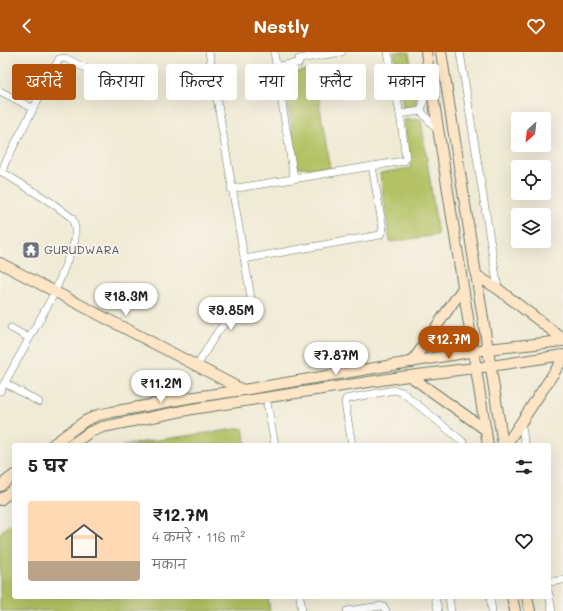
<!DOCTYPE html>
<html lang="hi">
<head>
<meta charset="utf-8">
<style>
	body { margin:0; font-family:Mali,"Playpen Sans Deva",sans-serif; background:#f6f6f6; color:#202124; height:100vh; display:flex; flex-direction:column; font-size:15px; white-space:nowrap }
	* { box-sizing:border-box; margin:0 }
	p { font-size:13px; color:#757577 }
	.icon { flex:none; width:22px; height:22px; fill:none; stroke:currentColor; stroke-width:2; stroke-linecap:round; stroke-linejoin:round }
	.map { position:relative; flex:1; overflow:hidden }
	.side { position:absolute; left:12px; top:391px; width:539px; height:156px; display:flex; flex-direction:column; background:#fff; border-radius:4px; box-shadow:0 4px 16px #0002 }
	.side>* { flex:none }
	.top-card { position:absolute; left:12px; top:12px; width:539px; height:36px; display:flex; gap:8px }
	.needle { width:26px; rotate:207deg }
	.tools { position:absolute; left:511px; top:60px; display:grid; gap:8px }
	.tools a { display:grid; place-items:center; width:40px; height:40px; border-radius:4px; background:#fff; box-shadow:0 4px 16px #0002; font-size:20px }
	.price { position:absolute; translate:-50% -34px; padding:0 9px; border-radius:14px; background:#fff; color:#222; font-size:13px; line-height:26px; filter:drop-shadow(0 1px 2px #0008) }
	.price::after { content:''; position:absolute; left:50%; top:24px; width:12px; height:9px; margin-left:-6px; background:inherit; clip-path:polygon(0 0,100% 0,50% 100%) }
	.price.on { background:#b45309; color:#fff }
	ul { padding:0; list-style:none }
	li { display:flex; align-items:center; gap:12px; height:100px; padding:0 16px }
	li+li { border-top:1px solid #e0e0e0 }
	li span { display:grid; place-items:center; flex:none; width:112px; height:80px; border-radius:4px; color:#555 }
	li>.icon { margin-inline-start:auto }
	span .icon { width:48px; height:48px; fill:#fffc; stroke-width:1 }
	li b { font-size:17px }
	h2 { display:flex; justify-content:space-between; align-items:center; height:48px; padding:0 16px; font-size:17px }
	.pill { padding:0 14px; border-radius:4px; background:#fff; box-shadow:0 4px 16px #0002; font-size:14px; line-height:36px }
	.pill.on { background:#b45309; color:#fff }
	header { display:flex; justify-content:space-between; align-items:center; height:52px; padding:0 16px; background:#b45309; color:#fff; font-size:18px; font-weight:800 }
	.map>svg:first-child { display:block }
	.green { fill:#b4c265; stroke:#6a804c }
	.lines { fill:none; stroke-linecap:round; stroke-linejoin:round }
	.street-casing { stroke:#687a6c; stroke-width:8 }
	.secondary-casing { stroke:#687a6c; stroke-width:12 }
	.street { stroke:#fff; stroke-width:7 }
	.secondary { stroke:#fde5c5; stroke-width:10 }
	.labels { text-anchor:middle; stroke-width:4; stroke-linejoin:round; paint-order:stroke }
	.worship-label { font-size:12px; fill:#5b616d; stroke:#f7f3e8; text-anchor:start }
</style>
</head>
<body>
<header><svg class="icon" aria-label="back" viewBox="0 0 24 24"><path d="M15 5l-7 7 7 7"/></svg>Nestly<svg class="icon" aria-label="heart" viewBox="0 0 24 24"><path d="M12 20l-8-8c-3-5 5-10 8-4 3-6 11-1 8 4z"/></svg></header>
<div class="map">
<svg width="563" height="559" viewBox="0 0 563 559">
	<rect width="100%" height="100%" fill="#f7f3e8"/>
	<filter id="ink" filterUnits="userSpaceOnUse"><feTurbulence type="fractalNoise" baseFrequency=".025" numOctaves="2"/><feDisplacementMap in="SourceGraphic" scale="8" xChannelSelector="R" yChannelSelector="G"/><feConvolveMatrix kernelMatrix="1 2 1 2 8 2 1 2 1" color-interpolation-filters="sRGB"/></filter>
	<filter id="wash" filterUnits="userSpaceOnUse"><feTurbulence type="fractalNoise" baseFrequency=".012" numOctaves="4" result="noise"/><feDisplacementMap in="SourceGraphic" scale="16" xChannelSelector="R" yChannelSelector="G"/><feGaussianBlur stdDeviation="0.9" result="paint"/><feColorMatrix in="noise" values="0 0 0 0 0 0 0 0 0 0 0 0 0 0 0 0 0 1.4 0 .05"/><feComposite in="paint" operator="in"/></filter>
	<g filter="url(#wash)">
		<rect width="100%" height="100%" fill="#f0ebd5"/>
		<!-- green -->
		<g class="green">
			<polygon points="394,0 409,0 417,53 403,56"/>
			<polygon points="314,18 330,117 298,115 283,21"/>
			<polygon points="421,67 438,183 390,190 380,121 411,116 404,68"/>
			<polygon points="243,376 246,393 123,393"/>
			<polygon points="14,469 14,545 268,545 270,559 0,559 0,481"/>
		</g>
	</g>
	<g filter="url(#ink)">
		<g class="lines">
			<!-- street casing -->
			<g class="street-casing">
				<g id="street">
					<polyline points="274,0 294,127"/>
					<polyline points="460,0 498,237"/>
					<polyline points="299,7 342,0"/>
					<polyline points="277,14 299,11"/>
					<polyline points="0,39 32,56"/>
					<polyline points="421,59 429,28"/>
					<polyline points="421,59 438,79"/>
					<polyline points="400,62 421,59"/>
					<polyline points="231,137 404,109 406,106 400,62 388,0"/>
					<polyline points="244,207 380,183 383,177 372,114"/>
					<polyline points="11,276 29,286"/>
					<path d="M197,314C207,298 216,278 231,265C237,260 247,258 252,252L209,0"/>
					<polyline points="5,331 39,350"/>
					<polyline points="0,339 55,240 75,188 75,175 72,166 52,151 2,120 5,111 59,7 65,6 108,27"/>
					<polyline points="266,346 275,393"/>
					<polyline points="521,370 525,393"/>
					<polyline points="352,393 345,351 346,347 394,338 402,340 462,389 465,393"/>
					<polyline points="549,530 563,528"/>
					<polyline points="549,542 552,559"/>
					<polyline points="300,545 302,559"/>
					<polyline points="435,545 438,559"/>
					<polyline points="449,545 451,559"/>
					<polyline points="490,545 492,559"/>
					<polyline points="347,559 381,554 384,555 386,559"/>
				</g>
			</g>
			<!-- secondary casing -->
			<g class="secondary-casing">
				<g id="secondary">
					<polyline points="426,0 488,393"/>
					<polyline points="441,0 503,393"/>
					<polyline points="0,211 243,338"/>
					<polyline points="476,223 498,237 563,287"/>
					<polyline points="412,310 463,236"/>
					<polyline points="410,324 486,378"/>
					<polyline points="52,393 85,369 98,363 112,360 188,346 243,338 488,297 563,289"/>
					<polyline points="71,393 90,380 103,375 192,357 401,325 491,314 563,303"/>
					<polyline points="506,393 563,307"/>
					<polyline points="0,434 14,423"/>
					<polyline points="0,448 14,437"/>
					<polyline points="512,545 515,559"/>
					<polyline points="527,545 530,559"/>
				</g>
			</g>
			<!-- street -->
			<use href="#street" class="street"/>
			<!-- secondary -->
			<use href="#secondary" class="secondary"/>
		</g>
	</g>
	<!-- icons -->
	<defs>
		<g id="temple-square" transform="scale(0.9)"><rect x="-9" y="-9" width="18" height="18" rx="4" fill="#6b7280" stroke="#f7f3e8"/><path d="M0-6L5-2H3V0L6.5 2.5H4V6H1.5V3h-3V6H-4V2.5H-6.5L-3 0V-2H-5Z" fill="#fff"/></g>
	</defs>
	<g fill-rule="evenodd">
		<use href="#temple-square" x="31" y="198"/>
	</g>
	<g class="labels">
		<!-- worship labels -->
		<g class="worship-label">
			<text x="44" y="202">GURUDWARA</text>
		</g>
	</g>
</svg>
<div class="tools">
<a><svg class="needle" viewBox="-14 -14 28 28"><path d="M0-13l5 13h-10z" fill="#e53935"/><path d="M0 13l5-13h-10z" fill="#757577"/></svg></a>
<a><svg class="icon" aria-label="locate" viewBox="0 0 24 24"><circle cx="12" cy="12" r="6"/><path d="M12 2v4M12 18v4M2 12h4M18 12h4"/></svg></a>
<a><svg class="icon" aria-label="layers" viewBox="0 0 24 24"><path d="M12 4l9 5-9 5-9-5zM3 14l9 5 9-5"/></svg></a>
</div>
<b class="price" style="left:126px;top:265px">₹18.3M</b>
<b class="price" style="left:231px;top:279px">₹9.85M</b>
<b class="price on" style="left:449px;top:308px">₹12.7M</b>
<b class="price" style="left:336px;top:324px">₹7.87M</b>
<b class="price" style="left:161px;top:352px">₹11.2M</b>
<div class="top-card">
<a class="pill on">खरीदें</a>
<a class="pill">किराया</a>
<a class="pill">फ़िल्टर</a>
<a class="pill">नया</a>
<a class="pill">फ़्लैट</a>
<a class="pill">मकान</a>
</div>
<section class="side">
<h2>5 घर<svg class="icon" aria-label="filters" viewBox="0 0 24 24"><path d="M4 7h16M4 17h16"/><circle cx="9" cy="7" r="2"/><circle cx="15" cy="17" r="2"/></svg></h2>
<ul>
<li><span style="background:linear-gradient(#ffd9b3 75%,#b9a48a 0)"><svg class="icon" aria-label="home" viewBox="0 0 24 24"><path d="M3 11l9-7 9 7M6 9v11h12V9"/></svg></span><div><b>₹12.7M</b><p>4 कमरे · 116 m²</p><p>मकान</p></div><svg class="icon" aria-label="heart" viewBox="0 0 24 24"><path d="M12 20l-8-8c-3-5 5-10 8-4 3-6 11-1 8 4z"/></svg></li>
</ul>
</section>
</div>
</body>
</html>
